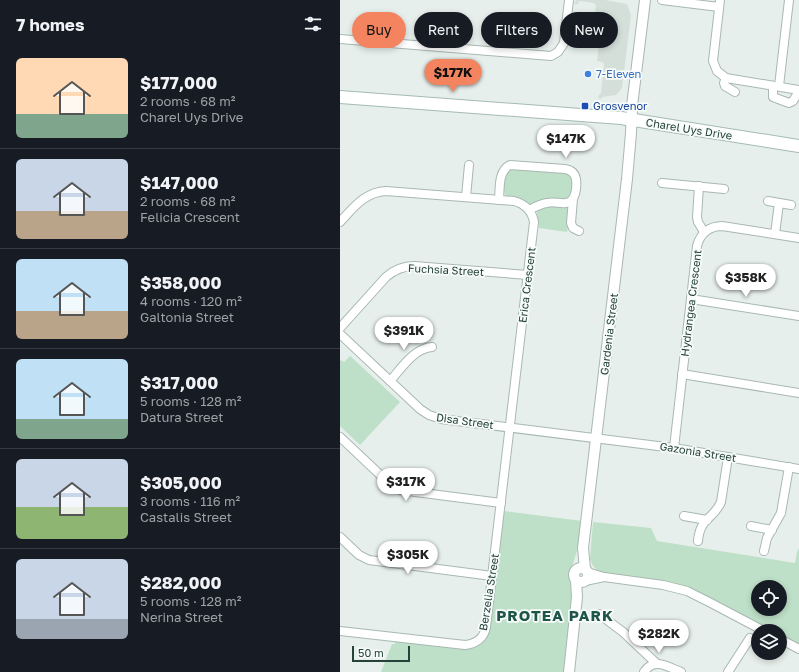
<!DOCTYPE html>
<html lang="en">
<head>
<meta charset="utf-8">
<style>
	body { margin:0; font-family:"Golos Text",sans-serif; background:#242831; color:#f1f3f6; height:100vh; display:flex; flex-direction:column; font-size:15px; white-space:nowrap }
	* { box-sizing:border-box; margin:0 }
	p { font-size:13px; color:#9ea1a6 }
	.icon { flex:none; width:22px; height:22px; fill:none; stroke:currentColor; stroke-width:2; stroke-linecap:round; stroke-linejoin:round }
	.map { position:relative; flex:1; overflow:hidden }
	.drawer { display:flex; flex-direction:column; background:#171b24; width:340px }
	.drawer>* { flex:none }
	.hud { position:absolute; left:12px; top:12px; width:380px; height:36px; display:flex; gap:8px }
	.tools { position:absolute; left:411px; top:580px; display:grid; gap:8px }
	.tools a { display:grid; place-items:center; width:36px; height:36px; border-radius:50%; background:#171b24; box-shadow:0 2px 6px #0003; font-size:20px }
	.scale { position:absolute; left:12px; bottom:10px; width:58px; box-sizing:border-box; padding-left:4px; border:2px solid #24423a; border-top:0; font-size:11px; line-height:14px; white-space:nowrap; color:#24423a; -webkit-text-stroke:3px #f7fbf9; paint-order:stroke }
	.price { position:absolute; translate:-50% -34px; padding:0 9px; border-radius:14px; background:#fff; color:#222; font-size:13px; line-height:26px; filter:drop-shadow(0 1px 2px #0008) }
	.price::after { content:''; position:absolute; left:50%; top:24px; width:12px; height:9px; margin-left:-6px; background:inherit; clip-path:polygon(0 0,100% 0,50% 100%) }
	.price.active { background:#f4845f; color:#111 }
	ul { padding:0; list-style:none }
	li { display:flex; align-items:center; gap:12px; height:100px; padding:0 16px }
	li+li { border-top:1px solid #363941 }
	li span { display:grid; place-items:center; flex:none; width:112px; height:80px; border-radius:6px; color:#555 }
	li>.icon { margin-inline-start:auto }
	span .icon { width:48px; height:48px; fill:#fffc; stroke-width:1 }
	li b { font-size:17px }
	h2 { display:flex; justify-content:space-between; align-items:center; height:48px; padding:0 16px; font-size:17px }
	.tag { padding:0 14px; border-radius:18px; background:#171b24; box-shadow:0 2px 6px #0003; font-size:14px; line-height:36px }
	.tag.active { background:#f4845f; color:#111 }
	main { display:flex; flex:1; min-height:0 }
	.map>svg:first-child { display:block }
	.built { fill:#d4dfda }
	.green { fill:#bfe0c8; fill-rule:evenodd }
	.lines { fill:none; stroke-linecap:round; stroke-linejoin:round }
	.minor-casing { stroke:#a8b8b2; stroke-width:10 }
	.tertiary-casing { stroke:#a8b8b2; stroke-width:12 }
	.secondary-casing { stroke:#a4bbb3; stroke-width:14 }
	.minor { stroke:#fff; stroke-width:8 }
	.tertiary { stroke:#fff; stroke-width:10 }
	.secondary { stroke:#fff; stroke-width:12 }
	.shop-dot { fill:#3f7fe0; stroke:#f7fbf9; stroke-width:1.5 }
	.transit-dot { fill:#1a4fb4; stroke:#f7fbf9; stroke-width:1.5 }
	.labels { text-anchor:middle; stroke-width:3.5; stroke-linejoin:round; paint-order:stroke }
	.shop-label { font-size:11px; fill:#366cbe; stroke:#f7fbf9; text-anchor:start }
	.transit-label { font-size:11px; fill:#164399; stroke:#f7fbf9; text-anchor:start }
	.street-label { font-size:11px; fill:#24423a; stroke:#f7fbf9 }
	.district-label { font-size:15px; font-weight:bold; letter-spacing:1px; fill:#1f5548; stroke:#f7fbf9 }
</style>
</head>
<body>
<main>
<section class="drawer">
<h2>7 homes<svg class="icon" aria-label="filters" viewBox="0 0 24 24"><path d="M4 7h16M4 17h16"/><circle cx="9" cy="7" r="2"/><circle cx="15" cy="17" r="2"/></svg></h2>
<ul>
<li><span style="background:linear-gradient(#ffd9b3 70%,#7fa58c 0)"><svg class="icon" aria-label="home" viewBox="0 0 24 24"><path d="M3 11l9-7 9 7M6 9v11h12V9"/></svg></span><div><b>$177,000</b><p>2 rooms · 68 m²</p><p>Charel Uys Drive</p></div></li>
<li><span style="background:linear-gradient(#c9d6e8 65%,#b9a48a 0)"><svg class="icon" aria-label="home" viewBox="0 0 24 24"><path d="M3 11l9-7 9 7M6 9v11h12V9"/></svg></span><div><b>$147,000</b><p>2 rooms · 68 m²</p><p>Felicia Crescent</p></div></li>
<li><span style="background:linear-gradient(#bfe0f5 65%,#b9a48a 0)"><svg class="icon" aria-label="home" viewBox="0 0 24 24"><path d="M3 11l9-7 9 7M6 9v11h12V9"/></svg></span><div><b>$358,000</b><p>4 rooms · 120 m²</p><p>Galtonia Street</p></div></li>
<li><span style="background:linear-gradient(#bfe0f5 75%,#7fa58c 0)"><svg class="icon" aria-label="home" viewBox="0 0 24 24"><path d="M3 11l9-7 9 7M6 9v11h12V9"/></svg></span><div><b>$317,000</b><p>5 rooms · 128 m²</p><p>Datura Street</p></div></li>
<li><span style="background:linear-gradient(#c9d6e8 60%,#8fb573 0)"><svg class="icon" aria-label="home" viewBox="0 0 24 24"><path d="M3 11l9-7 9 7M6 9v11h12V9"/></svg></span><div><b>$305,000</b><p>3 rooms · 116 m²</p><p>Castalis Street</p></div></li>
<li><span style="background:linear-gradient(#c9d6e8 75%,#9aa5b1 0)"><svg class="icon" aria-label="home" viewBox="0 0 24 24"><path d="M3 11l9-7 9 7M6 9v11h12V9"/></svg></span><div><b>$282,000</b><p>5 rooms · 128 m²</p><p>Nerina Street</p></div></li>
</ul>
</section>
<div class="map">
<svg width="459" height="672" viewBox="0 0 459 672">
	<rect width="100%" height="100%" fill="#e6efeb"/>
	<!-- built -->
	<polygon class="built" points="236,0 265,0 287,4 291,15 282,88 276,95 262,97 262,99 258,98 259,95 261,93 264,64 263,62 257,61 262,16 261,14 255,13 256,5 254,3 239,1 238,4 234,4"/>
	<!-- green -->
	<g class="green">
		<polygon points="170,168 226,172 233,178 232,195 228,200 190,204 183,200 166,196 163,189 164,174"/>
		<polygon points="208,205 224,206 229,210 229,222 227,232 199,228 197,212 198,209"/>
		<polygon points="10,356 60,402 20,445 0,426 0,361 1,360 4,362"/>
		<polygon points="164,511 242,521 239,544 230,574 232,607 224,672 41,672 52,644 55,644 55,641 122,648 146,638 151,625"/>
		<path d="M253,522L311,528L317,541L455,563L457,552L459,548V644L440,635V631H433L368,597L348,588L260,573L253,566L250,559ZM418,587H440V609H418Z"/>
	</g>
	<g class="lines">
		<!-- minor casing -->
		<g class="minor-casing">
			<g id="minor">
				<polyline points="322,0 379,7"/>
				<polyline points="380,0 373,61 377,71 386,78 459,90"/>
				<polyline points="0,39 211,56 218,52 224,43 229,0"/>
				<polyline points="386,78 384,83 385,86 395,92"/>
				<polyline points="433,86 433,97 449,103 453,101 459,91"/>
				<polyline points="439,86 449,0"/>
				<polyline points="322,183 384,189"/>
				<polyline points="359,186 357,217 358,222 364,232"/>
				<polyline points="126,197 129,165"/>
				<polyline points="233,199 231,223 233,228 239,231"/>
				<path d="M159,200C160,188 158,171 170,165L225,169C231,170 235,173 236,179C237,187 236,202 226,203C220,204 213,201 207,203C200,204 195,207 189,210"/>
				<polyline points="428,201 451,205"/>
				<path d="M0,222C14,207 25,192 46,191L174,201C185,204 192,211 194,222L146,627C144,638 136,644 125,645L0,631"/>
				<polyline points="435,234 439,203"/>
				<polyline points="351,299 459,316"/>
				<path d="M0,328L46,277C54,270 63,266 74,266L188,275"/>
				<polyline points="0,334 80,409 89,415 101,419 334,448 459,469"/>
				<polyline points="342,374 459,393"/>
				<path d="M50,381C61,369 74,348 92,347"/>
				<polyline points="0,437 52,486 60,490 161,503"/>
				<path d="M334,448L357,246C360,234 369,226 382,226L459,238"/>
				<polyline points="344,516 367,520"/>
				<polyline points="411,526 432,530"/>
				<polyline points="0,537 19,555 29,560 152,576"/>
				<path d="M358,541C360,517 374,519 381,502L388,457"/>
				<polyline points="424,551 427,538 441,513 449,467"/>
				<polyline points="247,572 264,577 323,585 347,591 369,602 424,631"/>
				<polyline points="245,581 264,577"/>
				<polyline points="259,614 283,632 316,663"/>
				<polyline points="440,639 459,649"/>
				<path d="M304,672C314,657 328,667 341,672"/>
				<polyline points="388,672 410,638"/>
			</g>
		</g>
		<!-- tertiary casing -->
		<g class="tertiary-casing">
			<g id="tertiary">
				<circle cx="241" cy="575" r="7"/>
				<polyline points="245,569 243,548 287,179 291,133 292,106 305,0"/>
				<polyline points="229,672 237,597 236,581"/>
			</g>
		</g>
		<!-- secondary casing -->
		<g class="secondary-casing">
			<polyline id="secondary" points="0,97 281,118 459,146"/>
		</g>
		<!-- minor -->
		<use href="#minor" class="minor"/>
		<!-- tertiary -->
		<use href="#tertiary" class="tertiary"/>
		<!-- secondary -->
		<use href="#secondary" class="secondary"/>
	</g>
	<!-- markers -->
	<circle class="shop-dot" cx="248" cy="74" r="4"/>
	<rect class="transit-dot" x="241" y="102" width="8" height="8" rx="2"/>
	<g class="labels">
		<!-- shop labels -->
		<g class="shop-label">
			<text x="256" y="78">7-Eleven</text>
		</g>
		<!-- transit labels -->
		<g class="transit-label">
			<text x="253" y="110">Grosvenor</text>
		</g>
		<!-- street labels -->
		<g class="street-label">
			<text transform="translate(349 129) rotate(9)" y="4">Charel Uys Drive</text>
			<text transform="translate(106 270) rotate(3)" y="4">Fuchsia Street</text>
			<text transform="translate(187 285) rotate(-83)" y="4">Erica Crescent</text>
			<text transform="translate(351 303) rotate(-83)" y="4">Hydrangea Crescent</text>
			<text transform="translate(269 334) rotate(-83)" y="4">Gardenia Street</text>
			<text transform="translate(125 421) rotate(8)" y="4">Disa Street</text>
			<text transform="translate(358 452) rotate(9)" y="4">Gazonia Street</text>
			<text transform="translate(149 592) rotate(-81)" y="4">Berzelia Street</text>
		</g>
		<!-- district labels -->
		<g class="district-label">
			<text x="215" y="621">PROTEA PARK</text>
		</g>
	</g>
</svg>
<div class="tools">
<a><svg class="icon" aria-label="locate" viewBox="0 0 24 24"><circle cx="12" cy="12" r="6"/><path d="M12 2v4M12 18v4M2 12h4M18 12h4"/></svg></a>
<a><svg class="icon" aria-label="layers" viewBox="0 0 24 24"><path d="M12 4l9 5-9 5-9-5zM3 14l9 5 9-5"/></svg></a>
</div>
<div class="scale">50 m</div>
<b class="price active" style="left:113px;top:93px">$177K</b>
<b class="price" style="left:226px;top:159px">$147K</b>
<b class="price" style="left:406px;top:298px">$358K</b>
<b class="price" style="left:64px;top:351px">$391K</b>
<b class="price" style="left:66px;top:502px">$317K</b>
<b class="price" style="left:68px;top:575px">$305K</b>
<b class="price" style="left:319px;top:654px">$282K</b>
<div class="hud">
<a class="tag active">Buy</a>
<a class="tag">Rent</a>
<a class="tag">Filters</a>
<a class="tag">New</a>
</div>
</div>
</main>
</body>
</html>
